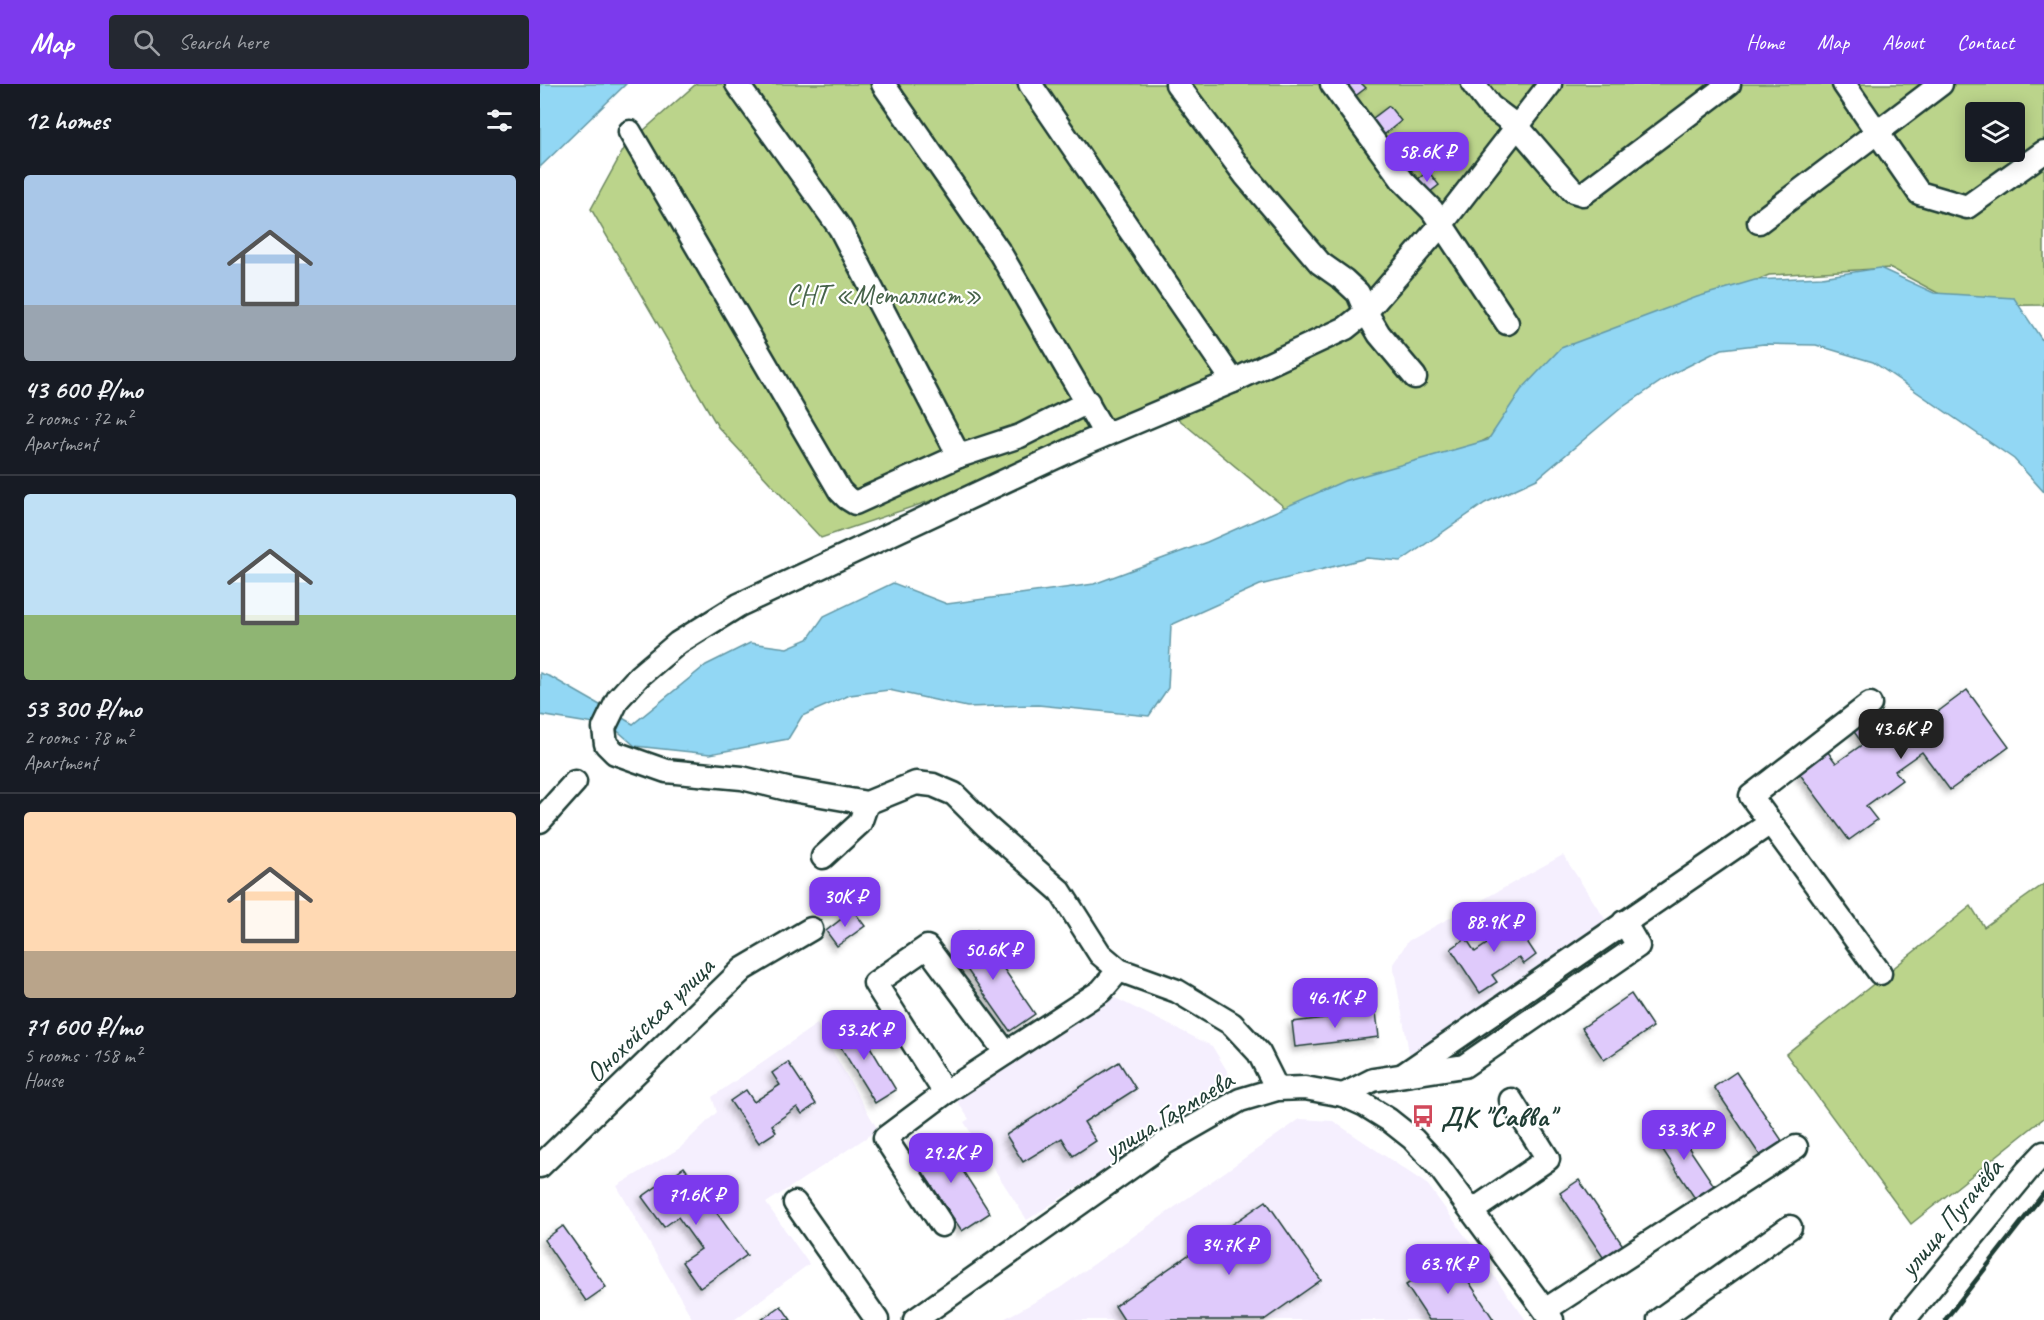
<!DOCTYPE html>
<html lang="en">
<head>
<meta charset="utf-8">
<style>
	body { margin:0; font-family:Caveat,sans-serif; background:#242831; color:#f1f3f6; height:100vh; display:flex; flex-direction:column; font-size:22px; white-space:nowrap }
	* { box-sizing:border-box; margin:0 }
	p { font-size:20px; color:#9ea1a6 }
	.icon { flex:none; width:33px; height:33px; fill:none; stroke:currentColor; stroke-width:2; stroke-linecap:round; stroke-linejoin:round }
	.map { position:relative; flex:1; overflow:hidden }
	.details { display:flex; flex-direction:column; background:#171b24; width:540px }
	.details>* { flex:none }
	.fabs { position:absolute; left:1425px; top:18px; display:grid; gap:12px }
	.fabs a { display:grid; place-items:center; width:60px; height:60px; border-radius:6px; background:#171b24; box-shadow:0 3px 15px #0003; font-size:30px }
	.price { position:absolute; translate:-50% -51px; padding:0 14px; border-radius:12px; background:#7c3aed; color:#fff; font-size:20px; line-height:39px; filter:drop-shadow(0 2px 3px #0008) }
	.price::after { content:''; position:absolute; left:50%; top:36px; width:18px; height:14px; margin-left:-9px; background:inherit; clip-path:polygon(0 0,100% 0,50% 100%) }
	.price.current { background:#222; color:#fff }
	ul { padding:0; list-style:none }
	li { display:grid; align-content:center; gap:12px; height:318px; padding:0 24px }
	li+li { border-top:2px solid #363941 }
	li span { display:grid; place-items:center; height:186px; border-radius:6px; color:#555 }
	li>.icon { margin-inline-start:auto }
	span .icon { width:108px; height:108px; fill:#fffc; stroke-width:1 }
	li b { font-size:26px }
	h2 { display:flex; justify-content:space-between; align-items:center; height:72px; padding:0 24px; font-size:26px }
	header { display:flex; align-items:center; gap:36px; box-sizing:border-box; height:84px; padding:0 30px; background:#7c3aed; color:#fff }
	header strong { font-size:28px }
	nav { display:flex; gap:33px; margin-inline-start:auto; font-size:21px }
	.search { width:420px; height:54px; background:#242831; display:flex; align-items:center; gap:15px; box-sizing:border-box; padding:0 21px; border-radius:6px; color:#9ea1a6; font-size:22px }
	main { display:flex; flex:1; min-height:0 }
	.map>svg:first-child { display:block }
	.built { fill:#f5effe }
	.green { fill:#bbd48b; stroke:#6d8860; stroke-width:1.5; fill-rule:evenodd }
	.water { fill:#92d7f4; stroke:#6499a7; stroke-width:1.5 }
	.building { fill:#dfcafb; stroke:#1f3d34; stroke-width:1.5; filter:url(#shadow) }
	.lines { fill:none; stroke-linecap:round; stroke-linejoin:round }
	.minor-casing { stroke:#1f3d34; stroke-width:27 }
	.minor { stroke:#fff; stroke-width:22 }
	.rail { stroke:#1f3d34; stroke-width:4.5 }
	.labels { text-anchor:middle; stroke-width:4.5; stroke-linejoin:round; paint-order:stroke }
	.park-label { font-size:28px; fill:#46634a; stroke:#fff }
	.street-label { font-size:28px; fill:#1f3d34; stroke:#fff }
	.poi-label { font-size:28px; font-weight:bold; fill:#1f3d34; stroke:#fff; text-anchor:start }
</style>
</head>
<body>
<header>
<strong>Map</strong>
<div class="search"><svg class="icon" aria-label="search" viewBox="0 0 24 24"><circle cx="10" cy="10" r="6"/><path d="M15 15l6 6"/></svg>Search here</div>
<nav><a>Home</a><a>Map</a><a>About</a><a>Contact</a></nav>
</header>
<main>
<section class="details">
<h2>12 homes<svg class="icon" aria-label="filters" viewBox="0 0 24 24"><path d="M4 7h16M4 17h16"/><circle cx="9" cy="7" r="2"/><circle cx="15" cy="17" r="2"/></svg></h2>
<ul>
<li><span style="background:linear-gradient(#a9c7e8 70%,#9aa5b1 0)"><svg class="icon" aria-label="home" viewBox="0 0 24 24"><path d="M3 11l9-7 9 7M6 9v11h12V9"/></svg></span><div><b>43 600 ₽/mo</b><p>2 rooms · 72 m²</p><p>Apartment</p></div></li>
<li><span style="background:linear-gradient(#bfe0f5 65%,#8fb573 0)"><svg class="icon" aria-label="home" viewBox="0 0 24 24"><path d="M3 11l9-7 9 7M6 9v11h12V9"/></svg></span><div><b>53 300 ₽/mo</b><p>2 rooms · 78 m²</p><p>Apartment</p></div></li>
<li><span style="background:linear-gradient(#ffd9b3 75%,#b9a48a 0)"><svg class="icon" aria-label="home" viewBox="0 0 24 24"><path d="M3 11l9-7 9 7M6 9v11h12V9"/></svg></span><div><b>71 600 ₽/mo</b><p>5 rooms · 158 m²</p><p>House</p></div></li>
</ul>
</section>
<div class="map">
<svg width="1504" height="1236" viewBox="0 0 1504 1236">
	<defs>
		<filter id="shadow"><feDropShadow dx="-4" dy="4" stdDeviation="3" flood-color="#0004"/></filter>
	</defs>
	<rect width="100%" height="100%" fill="#fff"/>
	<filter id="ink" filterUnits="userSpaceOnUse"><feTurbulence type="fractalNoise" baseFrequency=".0167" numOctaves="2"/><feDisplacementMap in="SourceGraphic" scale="12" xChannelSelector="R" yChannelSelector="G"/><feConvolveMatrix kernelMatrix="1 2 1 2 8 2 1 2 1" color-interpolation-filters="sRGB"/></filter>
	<g filter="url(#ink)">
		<!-- built -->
		<g class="built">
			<polygon points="1023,771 1067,838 870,974 853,880 868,857"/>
			<polygon points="569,911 672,962 689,990 626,1046 487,1136 424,1038 429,1035 413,1011"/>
			<polygon points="277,940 338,1046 226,1119 269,1180 194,1236 153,1236 77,1102 140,1064 177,1028 172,1013"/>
			<polygon points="760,1035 793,1037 888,1101 986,1236 462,1236 520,1204"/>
		</g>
		<!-- green -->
		<g class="green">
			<path d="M156,0H1504V221L1422,222L1351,184L1229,191L1019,279L968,344L903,378L749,427L636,333L281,454L178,343L51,125L85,63ZM1436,28H1474V68H1436Z"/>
			<polygon points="1504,800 1504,1034 1371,1140 1246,970 1431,822 1444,843"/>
		</g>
		<!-- water -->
		<g class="water">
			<polygon points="0,0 86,0 0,83"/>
			<polygon points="1340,184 1394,209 1474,214 1504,259 1504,408 1474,375 1333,278 1276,261 1224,260 1182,265 1132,290 1080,325 997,395 945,419 861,477 827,474 720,501 631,541 628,604 609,632 498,621 427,623 349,606 310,611 262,632 248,655 170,670 95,662 73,643 0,631 0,589 11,593 93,640 166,581 210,559 247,564 268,555 284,532 353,499 407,520 554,500 667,458 804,397 948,356 981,306 1021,264 1157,213 1215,196 1282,193"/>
		</g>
		<!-- building -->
		<g class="building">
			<polygon points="811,0 822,0 826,4 810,16 802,7"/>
			<polygon points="849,22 861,37 840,54 828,38"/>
			<polygon points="875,66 883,77 869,88 860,78"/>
			<polygon points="888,87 899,101 886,111 876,97"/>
			<polygon points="1427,606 1469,663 1410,706 1382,668 1355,687 1362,696 1326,722 1337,736 1309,756 1256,685 1285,664 1296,679 1323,660 1312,645 1335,628 1357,658"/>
			<polygon points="313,826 325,842 297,862 286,847"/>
			<polygon points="967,827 996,871 984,880 979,873 952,891 957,898 940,909 911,865 926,854 935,868 960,851 952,838"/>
			<polygon points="437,846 495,930 470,947 412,864"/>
			<polygon points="1091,910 1113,943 1064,976 1042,944"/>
			<polygon points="836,928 839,953 755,963 752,938"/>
			<polygon points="314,936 356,1006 335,1019 292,949"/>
			<polygon points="248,978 276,1020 262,1030 257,1023 232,1041 236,1048 219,1059 190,1017 206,1006 214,1018 240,1001 232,989"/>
			<polygon points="579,978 596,1005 544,1038 556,1057 533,1072 522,1054 483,1078 466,1051"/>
			<polygon points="1196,988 1243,1058 1221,1073 1174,1003"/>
			<polygon points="1128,1033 1179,1109 1160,1122 1109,1045"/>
			<polygon points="401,1053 450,1129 422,1147 372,1072"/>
			<polygon points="144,1083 207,1171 160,1204 142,1178 161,1165 138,1133 124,1143 102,1113"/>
			<polygon points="1039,1096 1086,1166 1067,1179 1020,1109"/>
			<polygon points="726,1117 781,1196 724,1236 584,1236 575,1222"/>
			<polygon points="23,1142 66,1203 46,1217 4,1156"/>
			<polygon points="912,1172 954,1236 889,1236 866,1201"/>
			<polygon points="241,1222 251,1236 221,1236"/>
		</g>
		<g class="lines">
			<!-- minor casing -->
			<g class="minor-casing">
				<g id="minor">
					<polyline points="197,0 300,144 419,372"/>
					<polyline points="343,0 460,169 565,350"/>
					<polyline points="490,0 693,297"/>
					<polyline points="637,0 705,91 780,179 804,196 818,209 826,228 839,250 875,293"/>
					<polyline points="792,0 863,97 892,126 967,239"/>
					<polyline points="933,0 950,22 978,43 1033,107 1043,110 1189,0"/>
					<polyline points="1304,0 1379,109 1427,123 1504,68"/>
					<polyline points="90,48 300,407 307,414 315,419 419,372 480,352 548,318"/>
					<polyline points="1219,138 1401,0"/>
					<polyline points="1330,620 1211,712 1340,889"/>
					<polyline points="0,737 35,698"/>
					<polyline points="283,773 320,739 327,719"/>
					<polyline points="863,991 1230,739"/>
					<polyline points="737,1005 719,969 692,940 637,907 579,886 560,870 520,807 446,742 414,710 393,701 376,699 327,719 247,705 202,694 126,687 75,669 66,660 64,644 78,615 99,592 138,559 199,521 546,359 693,297 806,244 826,228 901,141 1010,0"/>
					<polyline points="405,1009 335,899 387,863 466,969"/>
					<polyline points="803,1011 833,996 924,982 1098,862 1084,838"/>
					<polyline points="0,1082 203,885 271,845"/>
					<polyline points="255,1119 337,1236"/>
					<polyline points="932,1127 1008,1075 971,1016"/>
					<polyline points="402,1141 345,1054 405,1009 561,907 579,886"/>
					<polyline points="1005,1226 1256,1063"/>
					<polyline points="375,1236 625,1059 700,1016 737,1005 765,1004 803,1011 825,1021 849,1036 873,1055 899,1083 1012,1236"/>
					<polyline points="1119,1236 1250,1143"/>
					<polyline points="1364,1236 1487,1087 1504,1069"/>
				</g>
			</g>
			<!-- minor -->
			<use href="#minor" class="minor"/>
			<!-- rail -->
			<polyline class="rail" points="1405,1236 1504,1109"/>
		</g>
	</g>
	<!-- icons -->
	<defs>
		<g id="bus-bare" transform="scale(1.8)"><path d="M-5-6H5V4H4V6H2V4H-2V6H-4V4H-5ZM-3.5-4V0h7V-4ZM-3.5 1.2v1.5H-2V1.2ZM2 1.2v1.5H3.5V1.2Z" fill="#d1495b" stroke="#fff" stroke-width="2.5" paint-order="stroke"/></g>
	</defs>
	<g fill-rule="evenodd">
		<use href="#bus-bare" x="883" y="1032"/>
	</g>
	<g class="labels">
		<!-- park labels -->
		<g class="park-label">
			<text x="344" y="220">СНТ «Металлист»</text>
		</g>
		<!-- street labels -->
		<g class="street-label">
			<text transform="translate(109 935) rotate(-44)" y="10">Онохойская улица</text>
			<text transform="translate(628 1030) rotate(-31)" y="10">улица Гармаева</text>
			<text transform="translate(1410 1133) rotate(-50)" y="10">улица Пугачёва</text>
		</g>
		<!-- poi labels -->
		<g class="poi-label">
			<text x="901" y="1042">ДК "Савва"</text>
		</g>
	</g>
</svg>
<div class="fabs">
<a><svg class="icon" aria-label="layers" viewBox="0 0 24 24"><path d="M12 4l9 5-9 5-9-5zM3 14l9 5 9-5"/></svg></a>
</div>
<b class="price" style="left:887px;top:99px">58.6K ₽</b>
<b class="price current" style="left:1361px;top:676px">43.6K ₽</b>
<b class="price" style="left:305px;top:844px">30K ₽</b>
<b class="price" style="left:954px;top:869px">88.9K ₽</b>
<b class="price" style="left:453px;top:897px">50.6K ₽</b>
<b class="price" style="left:795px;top:945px">46.1K ₽</b>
<b class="price" style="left:324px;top:977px">53.2K ₽</b>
<b class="price" style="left:1144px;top:1077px">53.3K ₽</b>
<b class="price" style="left:411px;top:1100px">29.2K ₽</b>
<b class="price" style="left:156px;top:1142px">71.6K ₽</b>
<b class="price" style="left:689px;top:1192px">34.7K ₽</b>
<b class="price" style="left:908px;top:1211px">63.9K ₽</b>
</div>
</main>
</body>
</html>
